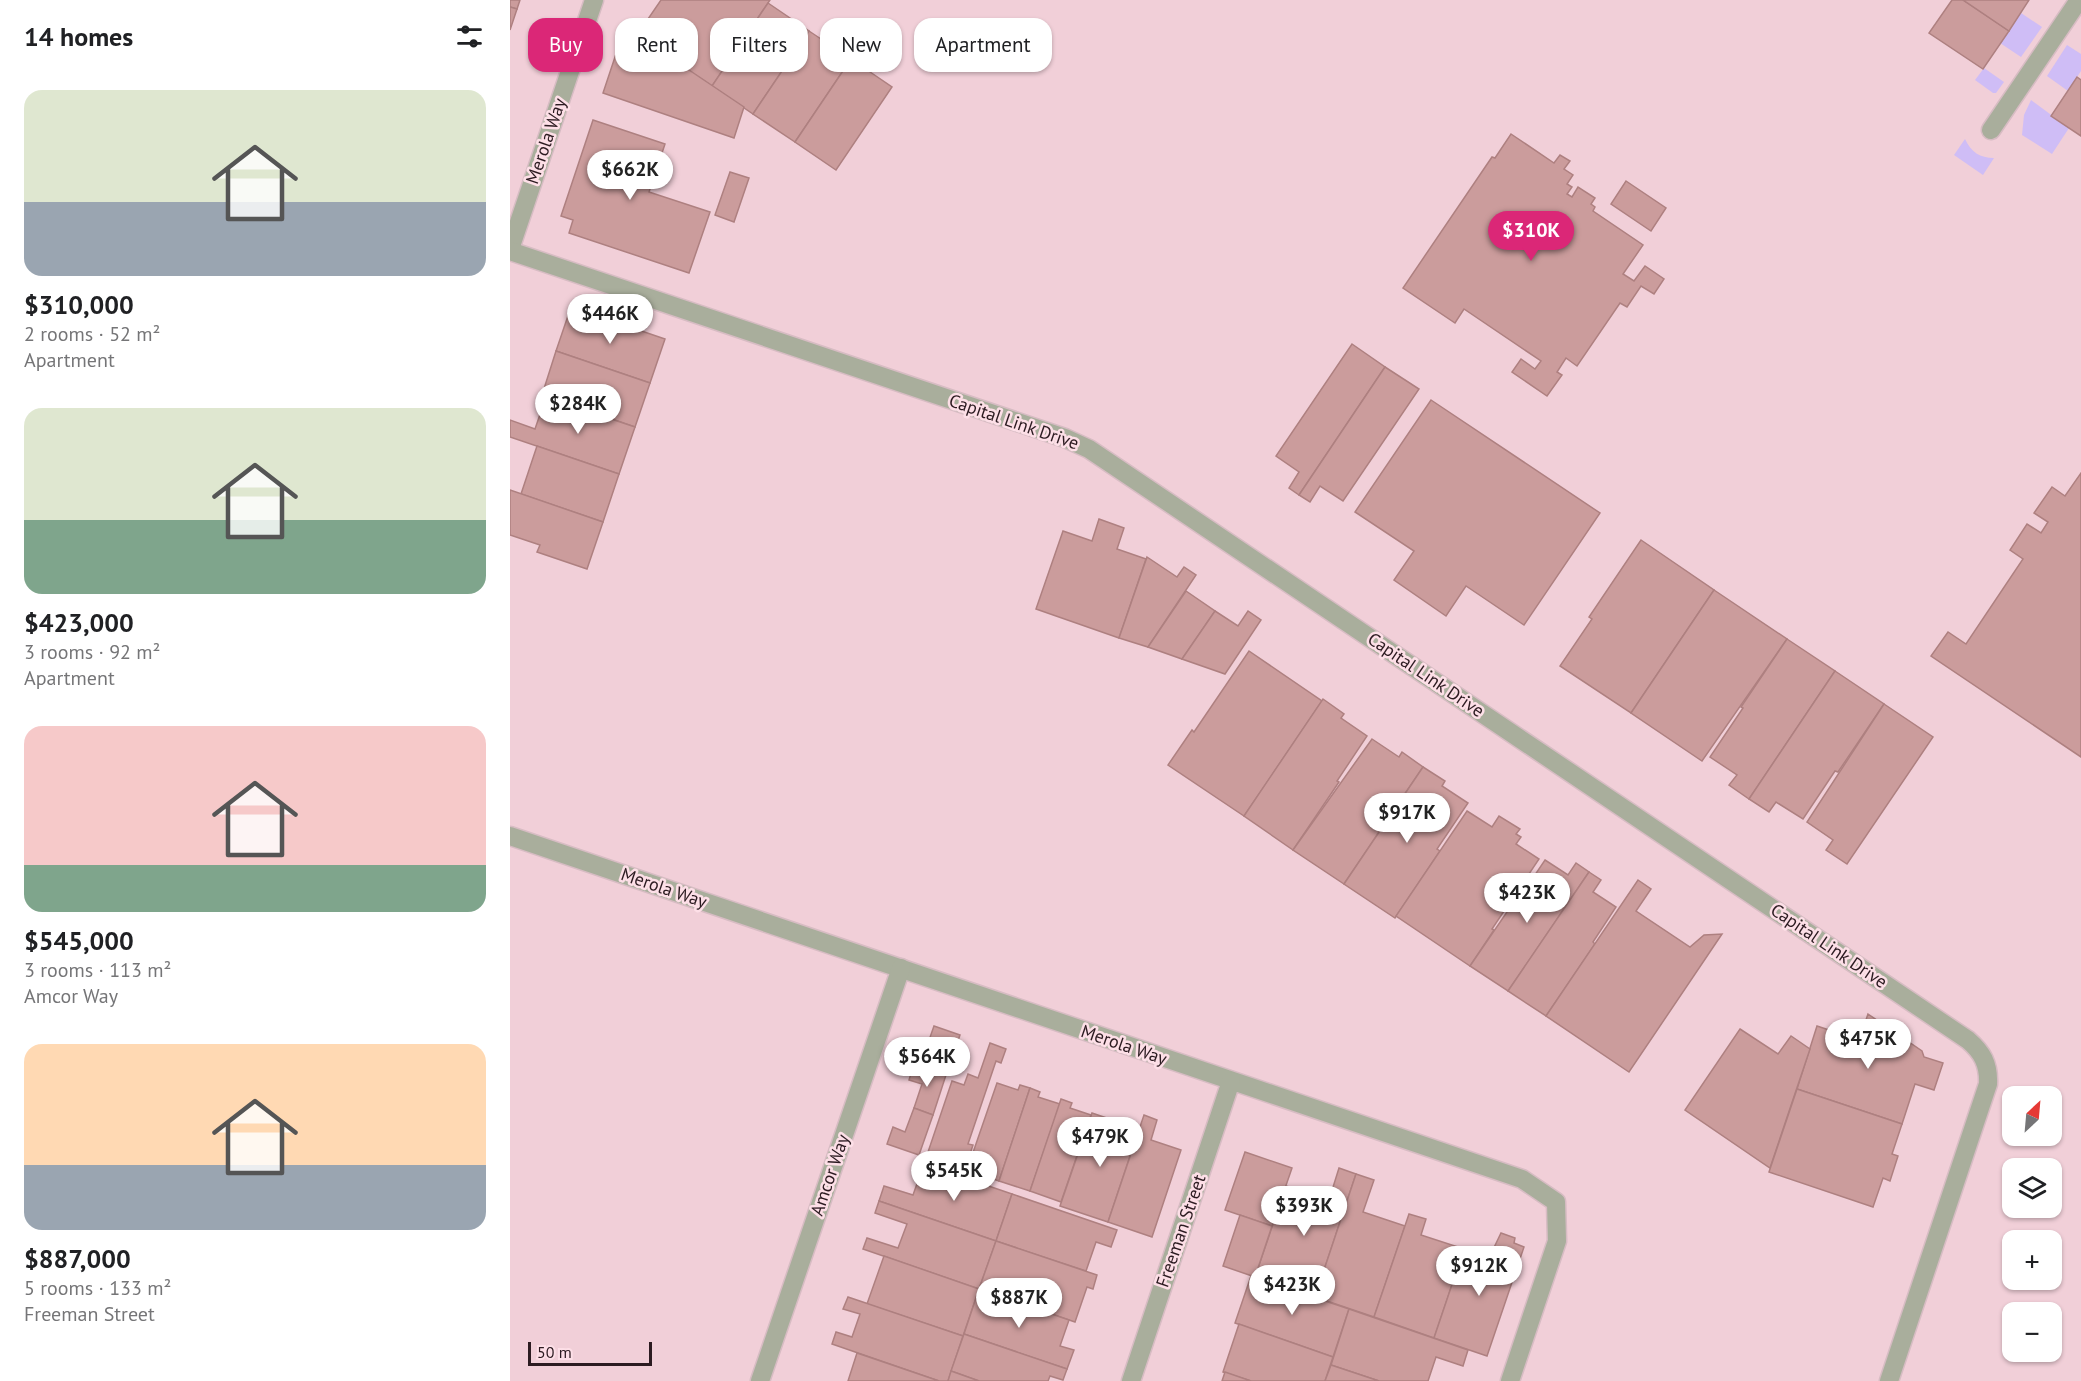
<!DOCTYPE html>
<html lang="en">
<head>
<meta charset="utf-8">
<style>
	body { margin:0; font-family:"PT Sans",sans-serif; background:#f6f6f6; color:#202124; height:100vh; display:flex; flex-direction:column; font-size:22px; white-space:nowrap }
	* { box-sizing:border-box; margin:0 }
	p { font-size:20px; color:#757577 }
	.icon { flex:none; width:33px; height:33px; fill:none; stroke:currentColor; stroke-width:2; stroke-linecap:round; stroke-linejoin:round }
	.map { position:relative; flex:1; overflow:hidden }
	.drawer { display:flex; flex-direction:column; background:#fff; width:510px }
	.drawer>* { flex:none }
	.banner { position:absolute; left:18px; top:18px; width:570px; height:54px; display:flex; gap:12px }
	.needle { width:39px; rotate:26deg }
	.tools { position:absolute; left:1492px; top:1086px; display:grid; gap:12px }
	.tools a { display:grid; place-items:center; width:60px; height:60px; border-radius:12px; background:#fff; box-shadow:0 2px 4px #0004; font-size:30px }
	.scale { position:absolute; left:18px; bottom:15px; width:124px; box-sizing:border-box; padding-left:6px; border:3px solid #2c1b21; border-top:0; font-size:16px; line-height:21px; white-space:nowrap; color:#2c1b21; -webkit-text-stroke:4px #fddfe7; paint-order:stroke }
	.price { position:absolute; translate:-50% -51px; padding:0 14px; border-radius:21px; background:#fff; color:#222; font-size:20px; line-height:39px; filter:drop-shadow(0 2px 3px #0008) }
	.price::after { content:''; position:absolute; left:50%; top:36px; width:18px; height:14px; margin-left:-9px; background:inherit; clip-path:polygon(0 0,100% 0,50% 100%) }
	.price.active { background:#db2777; color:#fff }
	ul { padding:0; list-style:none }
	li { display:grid; align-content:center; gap:12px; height:318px; padding:0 24px }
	li span { display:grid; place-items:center; height:186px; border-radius:18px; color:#555 }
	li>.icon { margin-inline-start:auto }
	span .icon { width:108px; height:108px; fill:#fffc; stroke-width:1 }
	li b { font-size:26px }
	h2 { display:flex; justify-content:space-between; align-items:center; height:72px; padding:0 24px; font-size:26px }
	.tag { padding:0 21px; border-radius:18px; background:#fff; box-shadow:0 2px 4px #0004; font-size:21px; line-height:54px }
	.tag.active { background:#db2777; color:#fff }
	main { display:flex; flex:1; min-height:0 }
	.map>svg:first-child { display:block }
	.built { fill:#f1cfd8; fill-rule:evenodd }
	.green { fill:#cfbdf6 }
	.building { fill:#cb9c9c; stroke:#ae8080; stroke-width:1.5 }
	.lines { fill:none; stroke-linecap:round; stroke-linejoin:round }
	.minor-casing { stroke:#d7bcc3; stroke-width:21 }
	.minor { stroke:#a9ae9c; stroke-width:18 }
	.labels { text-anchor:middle; stroke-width:5; stroke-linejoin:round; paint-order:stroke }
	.street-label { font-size:18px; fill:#2c1b21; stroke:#fddfe7 }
</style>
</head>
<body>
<main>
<section class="drawer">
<h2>14 homes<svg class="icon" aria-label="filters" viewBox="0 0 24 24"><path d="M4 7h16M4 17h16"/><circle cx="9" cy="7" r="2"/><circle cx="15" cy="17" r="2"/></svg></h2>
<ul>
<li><span style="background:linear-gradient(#dfe7d0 60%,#9aa5b1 0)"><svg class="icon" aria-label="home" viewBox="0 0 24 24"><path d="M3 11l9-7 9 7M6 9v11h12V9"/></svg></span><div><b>$310,000</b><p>2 rooms · 52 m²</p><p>Apartment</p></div></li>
<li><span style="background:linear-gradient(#dfe7d0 60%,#7fa58c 0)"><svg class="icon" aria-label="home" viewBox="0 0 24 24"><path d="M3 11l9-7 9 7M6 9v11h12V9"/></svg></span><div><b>$423,000</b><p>3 rooms · 92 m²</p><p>Apartment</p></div></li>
<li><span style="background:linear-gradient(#f6c9c9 75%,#7fa58c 0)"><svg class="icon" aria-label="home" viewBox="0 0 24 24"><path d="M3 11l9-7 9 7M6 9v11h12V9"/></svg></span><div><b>$545,000</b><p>3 rooms · 113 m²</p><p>Amcor Way</p></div></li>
<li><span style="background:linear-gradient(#ffd9b3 65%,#9aa5b1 0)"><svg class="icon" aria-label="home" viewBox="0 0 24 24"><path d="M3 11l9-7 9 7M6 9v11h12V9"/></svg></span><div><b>$887,000</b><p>5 rooms · 133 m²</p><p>Freeman Street</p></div></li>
</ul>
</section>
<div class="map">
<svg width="1571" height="1381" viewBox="0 0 1571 1381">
	<rect width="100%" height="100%" fill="#fddfe7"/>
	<!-- built -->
	<path class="built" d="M0,0H1571V1381H0ZM1503,1096H1542V1136H1503ZM1503,1168H1542V1208H1503ZM1503,1240H1542V1280H1503ZM1503,1312H1542V1352H1503Z"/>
	<!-- green -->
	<g class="green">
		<polygon points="1511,13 1532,27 1511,57 1490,43"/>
		<polygon points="1557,45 1571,54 1571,71 1558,91 1537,76"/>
		<polygon points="1474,68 1494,82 1486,93 1483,93 1465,80"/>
		<polygon points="1521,100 1559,128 1542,154 1512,135 1514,115"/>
		<path d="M1455,139C1461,152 1470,158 1484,158L1473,175L1444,155Z"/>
	</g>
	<!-- building -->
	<g class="building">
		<polygon points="0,0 10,0 7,9 0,7"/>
		<polygon points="151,0 260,0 202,86 127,35"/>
		<polygon points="1442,0 1453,0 1499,31 1473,69 1419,33"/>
		<polygon points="1453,0 1519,0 1499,31"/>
		<polygon points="258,3 299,31 243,114 202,86"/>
		<polygon points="0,7 7,9 0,30"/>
		<polygon points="115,27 234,107 224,138 93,93"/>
		<polygon points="299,31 341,59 285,142 243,114"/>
		<polygon points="341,59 382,87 326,170 285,142"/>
		<polygon points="1567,77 1571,80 1571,136 1541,116"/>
		<polygon points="83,120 155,144 139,192 200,212 179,273 59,233 63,220 51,216"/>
		<polygon points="1001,134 1044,163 1050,155 1060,161 1054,169 1063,175 1057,184 1062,187 1057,194 1062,197 1068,187 1085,198 1081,204 1085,207 1083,211 1133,245 1113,274 1124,281 1135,266 1154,279 1144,294 1131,286 1117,307 1110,303 1067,366 1056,358 1047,372 1052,375 1037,396 1002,372 1011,359 1025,369 1031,361 954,309 945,323 893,288 982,157 985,158"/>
		<polygon points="220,172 239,178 224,222 205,215"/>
		<polygon points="1116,181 1156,208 1141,231 1101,204"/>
		<polygon points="61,307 155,339 140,383 46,351"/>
		<polygon points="842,344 875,367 789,495 779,488 789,472 766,456"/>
		<polygon points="46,351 140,383 125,427 32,395"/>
		<polygon points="875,367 909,389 833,501 810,486 800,502 789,495"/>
		<polygon points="36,397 125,427 109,474 0,437 0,420 25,429"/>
		<polygon points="921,400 1090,513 1014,625 956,586 936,616 884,580 904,551 845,512"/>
		<polygon points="27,446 109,474 93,522 11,494"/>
		<polygon points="1571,473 1571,757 1421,656 1438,632 1456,644 1513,559 1500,550 1517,524 1531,533 1538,522 1524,513 1542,487 1555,496"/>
		<polygon points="0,490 93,522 77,569 27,552 30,545 0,535"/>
		<polygon points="589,519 614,528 607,549 636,559 609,638 526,609 553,531 582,541"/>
		<polygon points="1131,540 1204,590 1121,713 1050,666 1082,619 1079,617"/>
		<polygon points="637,557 667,577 674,567 686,575 638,647 609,638"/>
		<polygon points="1204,590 1277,639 1192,761 1121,713"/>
		<polygon points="676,591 705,611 672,659 638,647"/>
		<polygon points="705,611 728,626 738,611 751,620 715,674 672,659"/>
		<polygon points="1277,639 1325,671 1239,799 1219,785 1227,775 1200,757 1233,708 1231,707"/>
		<polygon points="739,651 812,701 734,816 658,765 682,730 684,732"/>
		<polygon points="1325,671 1374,704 1328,772 1325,771 1293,819 1266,802 1259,812 1239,799"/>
		<polygon points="813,699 834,714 831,718 857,736 827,781 829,782 783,850 734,816"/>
		<polygon points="1374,704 1423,737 1337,864 1316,850 1323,840 1297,822"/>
		<polygon points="862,739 889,757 892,752 913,767 834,884 783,850"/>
		<polygon points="913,767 935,781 932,786 958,803 927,849 930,851 885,918 834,884"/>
		<polygon points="957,811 982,827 989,816 1010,829 1006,834 1011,837 1006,844 1029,859 982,929 984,930 960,966 886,916"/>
		<polygon points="1035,860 1058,875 1066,863 1079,872 998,991 960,966 1010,893 1012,894"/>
		<polygon points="1079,872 1091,880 1083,892 1106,907 1083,942 1085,944 1036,1016 998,991"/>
		<polygon points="1128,880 1141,889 1126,911 1180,947 1194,935 1212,934 1119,1072 1036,1016"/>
		<polygon points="1358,1014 1412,1051 1414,1057 1433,1063 1424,1090 1405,1084 1392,1124 1287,1089 1307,1026 1349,1040"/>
		<polygon points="424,1026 450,1035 436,1075 410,1066"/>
		<polygon points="1230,1029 1268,1054 1281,1036 1300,1049 1260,1168 1175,1110"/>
		<polygon points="480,1043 496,1049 491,1063 486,1061 458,1144 463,1145 457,1163 452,1162 449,1170 416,1158 442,1081 454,1085 458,1074 468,1078"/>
		<polygon points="404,1064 436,1075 423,1115 404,1108 412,1084 399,1080"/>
		<polygon points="487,1083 508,1090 510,1085 520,1088 489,1181 457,1170"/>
		<polygon points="520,1088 530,1092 528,1097 550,1104 520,1191 489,1181"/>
		<polygon points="1287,1089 1392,1124 1382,1154 1388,1156 1380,1181 1373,1178 1363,1207 1259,1172"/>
		<polygon points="551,1099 562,1103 560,1108 581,1115 551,1202 520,1191"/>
		<polygon points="404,1108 423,1115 409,1155 377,1144 383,1127 395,1132"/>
		<polygon points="582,1113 629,1129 598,1222 550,1206"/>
		<polygon points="634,1115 647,1120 641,1140 671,1150 642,1237 598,1222"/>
		<polygon points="735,1152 782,1168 762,1226 715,1210"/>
		<polygon points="414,1164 502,1194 486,1241 369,1201 374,1186 403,1195"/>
		<polygon points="829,1168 846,1174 805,1297 745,1277 776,1186 819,1200"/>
		<polygon points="846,1174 864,1180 853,1212 895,1226 864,1317 805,1297"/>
		<polygon points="502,1194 607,1230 601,1247 586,1242 576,1271 486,1241"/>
		<polygon points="369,1201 486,1241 469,1289 353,1249 357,1238 388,1248 397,1224 365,1213"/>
		<polygon points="899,1214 916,1219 911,1235 954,1249 924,1338 864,1317"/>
		<polygon points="730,1215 762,1226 745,1277 713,1266"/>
		<polygon points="991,1233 1005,1238 1004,1243 1014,1247 977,1356 924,1338 954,1249 979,1258"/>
		<polygon points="486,1241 587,1275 583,1289 577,1287 565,1322 469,1289"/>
		<polygon points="374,1256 469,1289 453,1336 357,1304"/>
		<polygon points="741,1276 839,1309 823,1357 725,1323"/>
		<polygon points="469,1289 559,1320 550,1346 564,1350 557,1369 454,1334"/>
		<polygon points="338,1297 453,1336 438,1381 429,1381 322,1344 326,1332 342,1337 350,1314 333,1309"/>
		<polygon points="839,1309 958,1350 953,1366 926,1357 918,1381 869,1381 821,1365"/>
		<polygon points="729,1324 823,1357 815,1381 741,1381 713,1372"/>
		<polygon points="454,1334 557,1369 553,1380 540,1376 538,1381 469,1381 441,1371"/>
		<polygon points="347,1353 429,1381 338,1381"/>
		<polygon points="821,1365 869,1381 815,1381"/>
		<polygon points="441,1371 469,1381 438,1381"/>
		<polygon points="715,1372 741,1381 712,1381"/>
	</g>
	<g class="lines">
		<!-- minor casing -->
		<g class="minor-casing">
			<g id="minor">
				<polyline points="1481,130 1569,0"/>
				<polyline points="0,249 84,0"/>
				<path d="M0,251L555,438L579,449L1458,1040C1472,1052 1479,1064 1478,1084L1379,1381"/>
				<polyline points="0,836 1012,1179 1046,1202 1047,1241 1000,1381"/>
				<polyline points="250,1381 391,968"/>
				<polyline points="621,1381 721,1081"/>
			</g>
		</g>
		<!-- minor -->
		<use href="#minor" class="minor"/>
	</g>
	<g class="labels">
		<!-- street labels -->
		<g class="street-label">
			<text transform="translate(36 141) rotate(-71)" y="6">Merola Way</text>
			<text transform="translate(504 422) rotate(19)" y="6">Capital Link Drive</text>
			<text transform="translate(916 675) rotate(34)" y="6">Capital Link Drive</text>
			<text transform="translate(154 888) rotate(19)" y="6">Merola Way</text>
			<text transform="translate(1319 946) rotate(34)" y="6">Capital Link Drive</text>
			<text transform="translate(614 1045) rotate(19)" y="6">Merola Way</text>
			<text transform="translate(320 1175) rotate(-71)" y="6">Amcor Way</text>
			<text transform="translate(671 1231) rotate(-71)" y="6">Freeman Street</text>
		</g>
	</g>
</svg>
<div class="tools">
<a><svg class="needle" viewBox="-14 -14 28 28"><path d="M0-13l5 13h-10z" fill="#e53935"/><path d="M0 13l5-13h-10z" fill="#757577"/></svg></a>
<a><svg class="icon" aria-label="layers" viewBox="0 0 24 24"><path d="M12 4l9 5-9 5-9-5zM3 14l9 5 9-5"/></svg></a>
<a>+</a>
<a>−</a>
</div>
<div class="scale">50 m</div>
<b class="price" style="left:120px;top:201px">$662K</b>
<b class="price active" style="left:1021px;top:262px">$310K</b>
<b class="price" style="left:100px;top:345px">$446K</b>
<b class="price" style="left:68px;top:435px">$284K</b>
<b class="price" style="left:897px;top:844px">$917K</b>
<b class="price" style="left:1017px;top:924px">$423K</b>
<b class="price" style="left:1358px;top:1070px">$475K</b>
<b class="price" style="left:417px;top:1088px">$564K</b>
<b class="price" style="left:590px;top:1168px">$479K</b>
<b class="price" style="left:444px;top:1202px">$545K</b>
<b class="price" style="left:794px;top:1237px">$393K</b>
<b class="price" style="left:969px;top:1297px">$912K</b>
<b class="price" style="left:782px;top:1316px">$423K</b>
<b class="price" style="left:509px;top:1329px">$887K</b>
<div class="banner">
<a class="tag active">Buy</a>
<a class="tag">Rent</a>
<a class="tag">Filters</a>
<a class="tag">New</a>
<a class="tag">Apartment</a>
</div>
</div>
</main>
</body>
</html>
